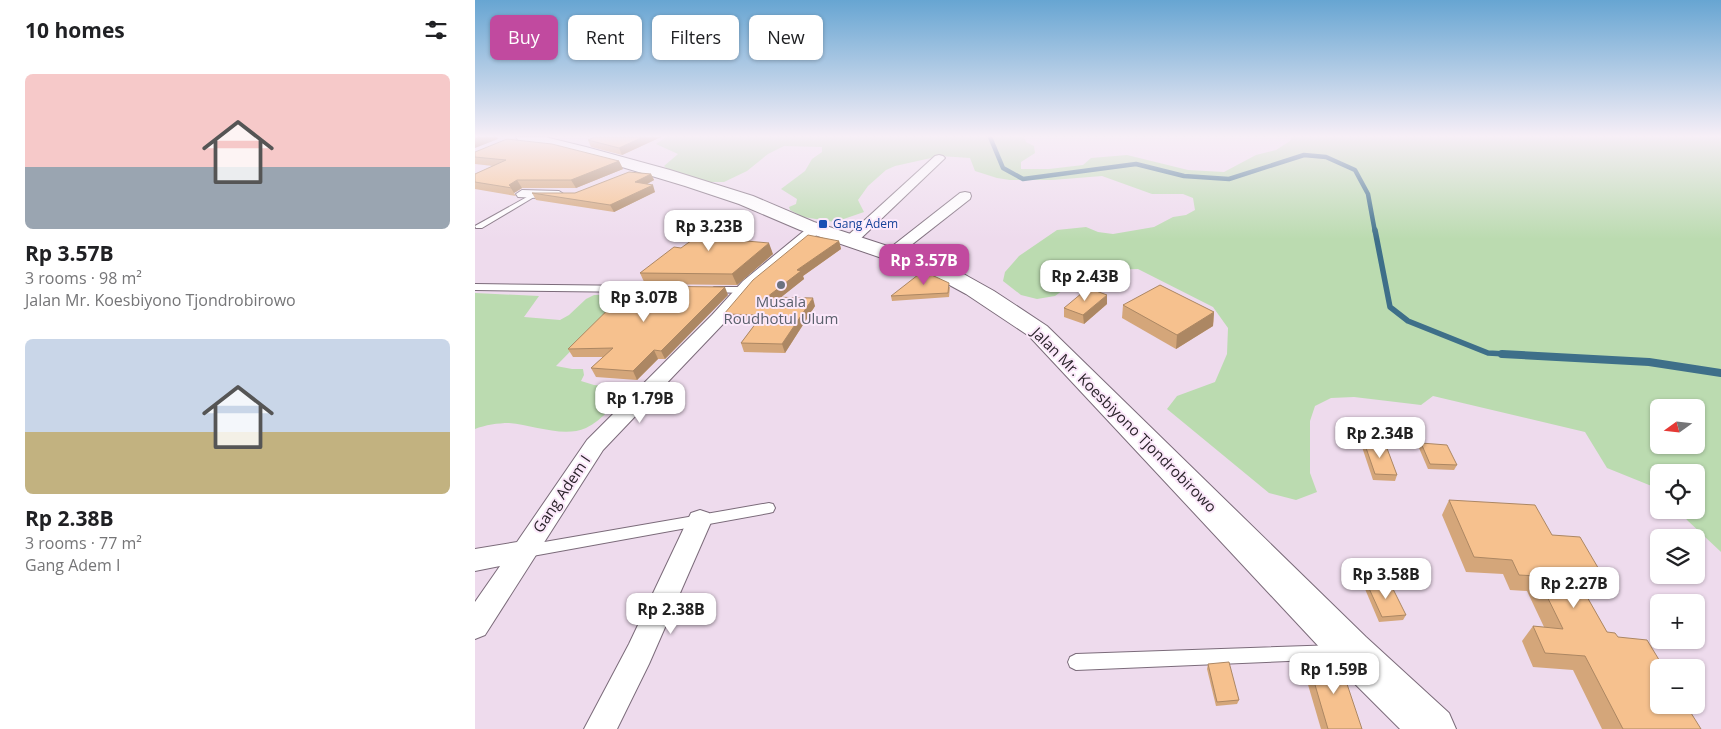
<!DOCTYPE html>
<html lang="en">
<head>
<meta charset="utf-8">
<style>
	body { margin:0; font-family:"Open Sans",sans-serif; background:#f6f6f6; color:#202124; height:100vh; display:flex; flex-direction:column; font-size:19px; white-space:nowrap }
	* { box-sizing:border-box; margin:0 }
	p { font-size:16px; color:#757577 }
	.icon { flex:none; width:28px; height:28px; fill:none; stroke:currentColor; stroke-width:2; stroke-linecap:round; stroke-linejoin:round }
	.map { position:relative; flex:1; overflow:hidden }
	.details { display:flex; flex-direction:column; background:#fff; width:475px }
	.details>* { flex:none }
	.guide { position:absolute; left:15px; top:15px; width:475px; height:45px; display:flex; gap:10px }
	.needle { width:32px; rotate:255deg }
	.controls { position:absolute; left:1175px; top:399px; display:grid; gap:10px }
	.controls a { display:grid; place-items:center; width:55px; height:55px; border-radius:8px; background:#fff; box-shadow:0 1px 4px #0004; font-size:25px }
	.price { position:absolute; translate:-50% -42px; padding:0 11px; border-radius:10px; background:#fff; color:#222; font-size:16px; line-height:32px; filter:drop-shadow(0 1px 2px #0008) }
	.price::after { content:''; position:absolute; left:50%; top:30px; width:15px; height:11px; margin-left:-8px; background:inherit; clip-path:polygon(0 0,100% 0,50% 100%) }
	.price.active { background:#c14a9f; color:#fff }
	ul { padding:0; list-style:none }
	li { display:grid; align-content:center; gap:10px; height:265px; padding:0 25px }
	li span { display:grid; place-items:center; height:155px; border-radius:8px; color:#555 }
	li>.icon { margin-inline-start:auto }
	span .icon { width:90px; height:90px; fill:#fffc; stroke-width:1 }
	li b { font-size:21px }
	h2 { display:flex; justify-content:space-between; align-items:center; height:60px; padding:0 25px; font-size:21px }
	.tag { padding:0 18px; border-radius:8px; background:#fff; box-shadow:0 1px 4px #0004; font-size:18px; line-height:45px }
	.tag.active { background:#c14a9f; color:#fff }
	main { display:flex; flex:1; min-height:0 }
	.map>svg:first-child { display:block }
	.green { fill:#bbdbb0; fill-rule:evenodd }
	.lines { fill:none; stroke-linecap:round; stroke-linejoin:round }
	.stream-far2 { stroke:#3e6f89; stroke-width:4.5 }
	.stream-far1 { stroke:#3e6f89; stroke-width:5.5 }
	.stream { stroke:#3e6f89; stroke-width:8 }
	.service-casing { stroke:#7b6b7a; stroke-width:2 }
	.minor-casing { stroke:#7b6b7a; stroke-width:2 }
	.secondary-casing { stroke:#7b6b7a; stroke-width:2 }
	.service { fill:#fff; fill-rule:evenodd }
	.minor { fill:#fff; fill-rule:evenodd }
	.secondary { fill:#fff; fill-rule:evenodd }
	.wall { fill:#d4a67a }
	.shaded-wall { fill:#ac8763 }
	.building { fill:#f6c18e; stroke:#ac8763 }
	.transit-dot { fill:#1a4fb4; stroke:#fbe8fa; stroke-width:2 }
	.worship-dot { fill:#6b7280; stroke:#fbe8fa; stroke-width:2 }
	.labels { text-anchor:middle; stroke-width:4; stroke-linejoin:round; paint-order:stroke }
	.far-transit-label { font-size:12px; fill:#164399; stroke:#fbe8fa; text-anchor:start }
	.worship-label { font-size:15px; fill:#5b616d; stroke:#fbe8fa }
	.street-label { font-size:15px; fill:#2a232a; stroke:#fbe8fa }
</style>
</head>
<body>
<main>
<section class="details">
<h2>10 homes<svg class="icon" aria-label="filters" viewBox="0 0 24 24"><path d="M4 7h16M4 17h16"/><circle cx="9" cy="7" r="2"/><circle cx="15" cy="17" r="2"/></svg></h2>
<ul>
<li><span style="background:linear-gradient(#f6c9c9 60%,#9aa5b1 0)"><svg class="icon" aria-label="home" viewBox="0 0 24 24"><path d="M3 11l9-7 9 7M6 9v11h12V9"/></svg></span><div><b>Rp 3.57B</b><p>3 rooms · 98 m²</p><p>Jalan Mr. Koesbiyono Tjondrobirowo</p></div></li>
<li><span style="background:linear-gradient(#c9d6e8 60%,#c2b280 0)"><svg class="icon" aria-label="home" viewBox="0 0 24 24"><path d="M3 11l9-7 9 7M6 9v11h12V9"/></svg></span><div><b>Rp 2.38B</b><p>3 rooms · 77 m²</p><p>Gang Adem I</p></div></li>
</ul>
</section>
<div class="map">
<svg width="1246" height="729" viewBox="0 0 1246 729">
	<rect width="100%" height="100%" fill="#eedbed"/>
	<!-- green -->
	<g class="green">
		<path d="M191,137H549L551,142L559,146L560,153L546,162V169H574L608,165L616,158L652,155L713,170L749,172L781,155L801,150L815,141L816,137H1246V552L1212,520L1205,510H1221V472H1184V489L1132,468L1110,432L958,396L946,405L879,397L856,398L840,406L835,421V473L842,492L821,500L794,493L692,409L702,396L740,382L752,354L753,328L738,307L663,269L630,270L602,280L580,296L562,299L546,295L528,281L530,272L544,256L582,230L611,227L623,232L638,234L679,227L698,217L711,215L720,210L718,198L708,194H677L627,176L577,180H535L522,178L500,171L495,158L465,156L420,166L411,170L393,186L383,200L389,212L360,222L328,217L315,210L314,207L321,204L322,199L306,189L330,171L337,159L347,152V147L309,146L293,154L272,171L249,182H234L193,170L189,166L203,154L181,144ZM1184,408H1221V445H1184Z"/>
		<path d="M0,293L64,296L49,317L85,320L94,315L111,299L119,295H138L141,299L132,309L129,317L81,366L97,369H108L109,375L106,381L119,385L154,388C142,401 128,420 111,428C88,438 59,425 34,423C23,423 10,425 0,429Z"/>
	</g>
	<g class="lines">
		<!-- stream-far2 -->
		<polyline class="stream-far2" points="515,137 528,168 548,179 661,164 709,176 754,179 829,155 851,157 880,170 893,194 900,232"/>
		<!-- stream-far1 -->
		<polyline class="stream-far1" points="900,230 915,307 933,321 1013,353 1049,355"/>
		<!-- stream -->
		<polyline class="stream" points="1027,354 1174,362 1246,373"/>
		<!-- service casing -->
		<g class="service-casing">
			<g id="service">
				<polygon points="59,193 64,194 7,228 1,228 0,226"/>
				<polygon points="0,284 167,286 171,289 167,292 0,290"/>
				<polygon points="239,287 268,287 272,290 268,293 236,292 235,290"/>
				<polygon points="294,503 298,504 300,508 298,512 294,513 52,557 47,555 45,551 47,547 52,545"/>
				<polygon points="862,645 867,647 870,652 867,657 862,659 601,670 595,667 593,662 595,657 601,654"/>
			</g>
		</g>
		<!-- minor casing -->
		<g class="minor-casing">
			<g id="minor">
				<polygon points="464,155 468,156 470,158 468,160 380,244 370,244 368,241 370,238 460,156"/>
				<polygon points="47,190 84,191 90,195 84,199 43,197 41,194"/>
				<polygon points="490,192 495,193 496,196 495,199 421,257 411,257 409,254 411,251 485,193"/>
				<polygon points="340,225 345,226 347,229 345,232 280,287 249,323 128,450 10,635 0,639 0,602 25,566 0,571 0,549 42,542 112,440 237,315 268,281 335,226"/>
				<polygon points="225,510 234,513 237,520 174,664 142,729 109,729 154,644 216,513"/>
			</g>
		</g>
		<!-- secondary casing -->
		<g class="secondary-casing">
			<polygon id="secondary" points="41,137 70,137 111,147 195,170 278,196 339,222 434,253 485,272 519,291 572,326 891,637 974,713 981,729 925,729 861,665 554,336 491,294 469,282 436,268 325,230 264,204 210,186 127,161 43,140"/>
		</g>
		<!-- service -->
		<use href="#service" class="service"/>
		<!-- minor -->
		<use href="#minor" class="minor"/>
		<!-- secondary -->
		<use href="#secondary" class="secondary"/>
	</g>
	<!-- wall -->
	<g class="wall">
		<polygon points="186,137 147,155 116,147 113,140"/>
		<polygon points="0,152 144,161 148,169 101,188 47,188 39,193 41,196 0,189 0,174 18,166 0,164"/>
		<polygon points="176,174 179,180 172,184 180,192 139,212 61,200 57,193 100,193"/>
		<polygon points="278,230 266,240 298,254 262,285 170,284 165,273 206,248"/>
		<polygon points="364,241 366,249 328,276 329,279 305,298 340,306 310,353 269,352 266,343 281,323 252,322 249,314"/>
		<polygon points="477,247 478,251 476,267 464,262 464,258"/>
		<polygon points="475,287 474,297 417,301 416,296"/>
		<polygon points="253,295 190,359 183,359 162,380 121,377 116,368 128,357 98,357 93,349"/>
		<polygon points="632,304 609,324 589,317 589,308"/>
		<polygon points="648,305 739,312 738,326 701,349 647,318"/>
		<polygon points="889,442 922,475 920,481 898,480 887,447"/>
		<polygon points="946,443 982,465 979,470 953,469 944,448"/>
		<polygon points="974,500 1077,535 1132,583 1121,597 1112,597 1132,632 1143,637 1226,729 1127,729 1098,670 1058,667 1047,641 1058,626 1069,627 1052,591 1035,590 1028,574 991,572 967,515"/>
		<polygon points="892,584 931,615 928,620 904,622 890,589"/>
		<polygon points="833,661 887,729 846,729 829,671"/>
		<polygon points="733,664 764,700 762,704 741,706 732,669"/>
	</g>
	<!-- shaded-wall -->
	<g class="shaded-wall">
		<polygon points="2,137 22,137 23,139 0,148 0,138"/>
		<polygon points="168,137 186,137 147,155 144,148"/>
		<polygon points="144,161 148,169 101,188 96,180"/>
		<polygon points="176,174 179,180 163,189 160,182"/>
		<polygon points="42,180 47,188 39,193 34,185"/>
		<polygon points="178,185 180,192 139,212 135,205"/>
		<polygon points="275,220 278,230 253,249 249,239"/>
		<polygon points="364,241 366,249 328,276 329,279 295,306 292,297 322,270"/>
		<polygon points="294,243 298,254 262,285 257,274"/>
		<polygon points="477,247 478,251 476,267 476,262"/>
		<polygon points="250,287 253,295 190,359 186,351"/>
		<polygon points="632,295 632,304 609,324 608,315"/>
		<polygon points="338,298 340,306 310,353 307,344"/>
		<polygon points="739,312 738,326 701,349 702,335"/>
		<polygon points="179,350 183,359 162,380 158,371"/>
	</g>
	<!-- building -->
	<g class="building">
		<polygon points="120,137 168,137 144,148 113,140"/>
		<polygon points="32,139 77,144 144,161 96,180 42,180 34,185 37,188 0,182 0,174 31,160 0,157 0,152"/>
		<polygon points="154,172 176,174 160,182 178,185 135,205 57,193 100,193"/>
		<polygon points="249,217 275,220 249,239 294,243 257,274 165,273 199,247 206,248"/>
		<polygon points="333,235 364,241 322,270 326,271 292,297 338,298 307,344 266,343 287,315 249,314 278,280"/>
		<polygon points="477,247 476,262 464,258"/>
		<polygon points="448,271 474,283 473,293 416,296"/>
		<polygon points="685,285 739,312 702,335 648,305"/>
		<polygon points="157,286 250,287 186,351 179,350 158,371 116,368 138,348 93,349"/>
		<polygon points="613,288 632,295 608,315 589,308"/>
		<polygon points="889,442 910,443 922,475 900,474"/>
		<polygon points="946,443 972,445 982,465 955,464"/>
		<polygon points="974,500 1060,505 1077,535 1105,537 1132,583 1103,581 1132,632 1140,633 1143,637 1172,640 1189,668 1184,668 1184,705 1211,705 1226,729 1148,729 1110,656 1070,653 1058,626 1088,629 1062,576 1044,575 1037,560 999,557"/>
		<polygon points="915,583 931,615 907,617 892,584"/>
		<polygon points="864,660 887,729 853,729 833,661"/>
		<polygon points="754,662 764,700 742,702 733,664"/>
	</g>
	<!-- sky -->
	<linearGradient id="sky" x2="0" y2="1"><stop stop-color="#67a5d2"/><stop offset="0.57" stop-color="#f7eff7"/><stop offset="1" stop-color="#f7eff7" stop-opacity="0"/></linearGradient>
	<rect width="1246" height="239" fill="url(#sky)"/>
	<!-- markers -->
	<rect class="transit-dot" x="343" y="219" width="10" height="10" rx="2.5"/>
	<circle class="worship-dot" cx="306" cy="285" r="5"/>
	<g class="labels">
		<!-- far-transit labels -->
		<g class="far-transit-label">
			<text x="358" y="228">Gang Adem</text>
		</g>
		<!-- worship labels -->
		<g class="worship-label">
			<text x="306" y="307">Musala<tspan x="306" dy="17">Roudhotul Ulum</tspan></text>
		</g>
		<!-- street labels -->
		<g class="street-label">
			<text transform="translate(649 420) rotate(45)" y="5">Jalan Mr. Koesbiyono Tjondrobirowo</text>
			<text transform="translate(87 494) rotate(-56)" y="5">Gang Adem I</text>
		</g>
	</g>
</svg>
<div class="controls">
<a><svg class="needle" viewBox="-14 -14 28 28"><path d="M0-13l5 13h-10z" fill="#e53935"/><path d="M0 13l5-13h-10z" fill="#757577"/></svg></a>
<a><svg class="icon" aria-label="locate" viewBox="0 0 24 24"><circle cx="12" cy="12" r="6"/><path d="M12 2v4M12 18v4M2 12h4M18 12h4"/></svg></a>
<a><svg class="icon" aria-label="layers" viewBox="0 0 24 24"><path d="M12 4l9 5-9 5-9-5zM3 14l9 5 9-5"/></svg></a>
<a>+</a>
<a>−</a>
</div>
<b class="price" style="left:234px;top:252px">Rp 3.23B</b>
<b class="price active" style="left:449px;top:286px">Rp 3.57B</b>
<b class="price" style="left:610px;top:302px">Rp 2.43B</b>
<b class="price" style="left:169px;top:323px">Rp 3.07B</b>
<b class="price" style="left:165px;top:424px">Rp 1.79B</b>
<b class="price" style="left:905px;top:459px">Rp 2.34B</b>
<b class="price" style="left:911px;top:600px">Rp 3.58B</b>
<b class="price" style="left:1099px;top:609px">Rp 2.27B</b>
<b class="price" style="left:196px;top:635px">Rp 2.38B</b>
<b class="price" style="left:859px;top:695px">Rp 1.59B</b>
<div class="guide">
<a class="tag active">Buy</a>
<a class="tag">Rent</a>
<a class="tag">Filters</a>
<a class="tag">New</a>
</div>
</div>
</main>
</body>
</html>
